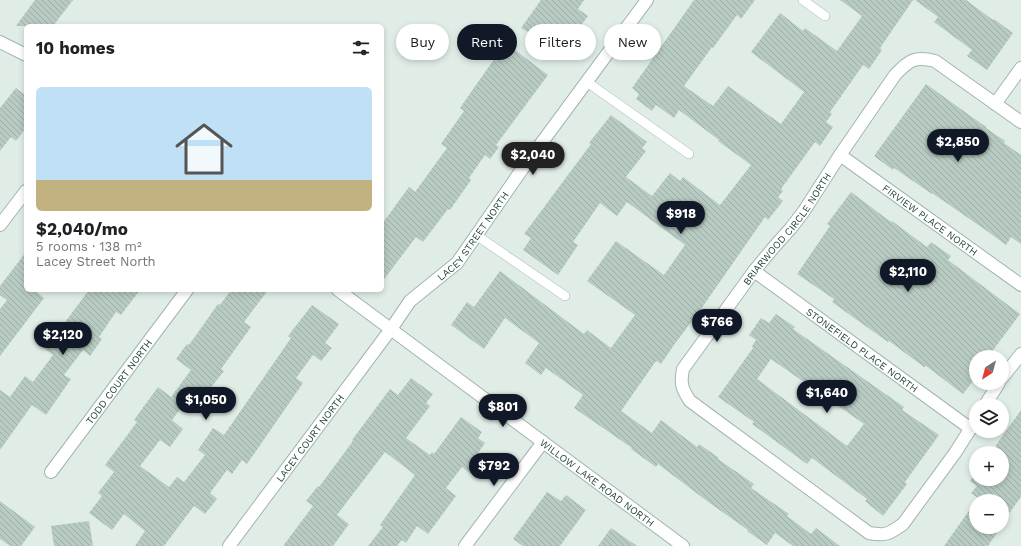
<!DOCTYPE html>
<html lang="en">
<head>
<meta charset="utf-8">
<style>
	body { margin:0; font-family:"Work Sans",sans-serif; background:#f2f2f2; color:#202124; height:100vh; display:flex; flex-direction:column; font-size:15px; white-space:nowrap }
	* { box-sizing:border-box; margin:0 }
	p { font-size:13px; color:#757577 }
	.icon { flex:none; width:22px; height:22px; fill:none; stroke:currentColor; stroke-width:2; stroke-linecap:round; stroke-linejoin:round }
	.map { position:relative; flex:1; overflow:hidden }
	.details { position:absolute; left:24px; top:24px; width:360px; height:268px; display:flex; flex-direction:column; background:#fff; border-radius:6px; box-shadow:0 2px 6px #0003 }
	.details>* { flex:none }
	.hud { position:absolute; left:396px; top:24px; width:380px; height:36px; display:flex; gap:8px }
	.needle { width:26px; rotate:216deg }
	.tools { position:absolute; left:969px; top:350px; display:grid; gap:8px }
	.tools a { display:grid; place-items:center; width:40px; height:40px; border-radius:50%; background:#fff; box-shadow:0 2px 6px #0003; font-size:20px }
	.price { position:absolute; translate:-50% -34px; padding:0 9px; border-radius:14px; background:#111827; color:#fff; font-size:13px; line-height:26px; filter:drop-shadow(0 1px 2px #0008) }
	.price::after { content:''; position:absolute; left:50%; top:24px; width:12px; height:9px; margin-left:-6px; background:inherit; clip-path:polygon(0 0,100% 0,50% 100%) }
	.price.active { background:#222; color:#fff }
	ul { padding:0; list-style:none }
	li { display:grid; align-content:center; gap:8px; height:212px; padding:0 12px }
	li+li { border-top:1px solid #e0e0e0 }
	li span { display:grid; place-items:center; height:124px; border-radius:6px; color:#555 }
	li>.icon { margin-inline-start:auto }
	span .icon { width:72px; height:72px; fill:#fffc; stroke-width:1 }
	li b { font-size:17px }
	h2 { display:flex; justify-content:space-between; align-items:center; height:48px; padding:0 12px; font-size:17px }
	.tag { padding:0 14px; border-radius:18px; background:#fff; box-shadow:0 2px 6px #0003; font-size:14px; line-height:36px }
	.tag.active { background:#111827; color:#fff }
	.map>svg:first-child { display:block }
	.building { fill:url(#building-back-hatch); fill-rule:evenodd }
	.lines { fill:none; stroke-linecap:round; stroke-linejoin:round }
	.service-casing { stroke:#a2b5ae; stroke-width:10 }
	.minor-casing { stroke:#a2b5ae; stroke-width:14 }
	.service { stroke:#fff; stroke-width:9 }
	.minor { stroke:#fff; stroke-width:12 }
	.labels { text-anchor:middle; stroke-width:3; stroke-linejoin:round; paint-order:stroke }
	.street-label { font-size:10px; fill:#1f3f35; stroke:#f1f9f5 }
</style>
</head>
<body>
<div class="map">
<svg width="1021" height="546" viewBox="0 0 1021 546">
	<defs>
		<pattern id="building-back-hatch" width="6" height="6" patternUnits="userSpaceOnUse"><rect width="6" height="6" fill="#b8cbc2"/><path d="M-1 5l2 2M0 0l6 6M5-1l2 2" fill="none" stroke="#9eafa7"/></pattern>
	</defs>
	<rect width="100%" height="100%" fill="#e0ede7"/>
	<!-- building -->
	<g class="building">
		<polygon points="35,0 73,0 53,26 16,26"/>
		<polygon points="541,0 584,0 578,9 588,16 564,48 554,42 551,46 521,28"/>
		<polygon points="694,0 755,0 741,19 737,15 713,48 712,47 684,86 713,106 728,86 781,124 804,92 751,52 780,13 803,31 805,28 837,51 862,16 840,0 913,0 880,48 882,50 869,69 863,65 830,112 832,114 826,122 833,127 820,146 815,142 781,189 783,191 778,197 783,201 768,220 765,217 701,309 674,345 661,364 656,361 621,411 652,433 661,420 697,447 699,444 719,458 718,459 754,484 751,488 789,514 787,516 811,534 816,528 840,546 793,546 775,533 767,545 747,531 748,530 711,504 658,464 656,467 631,449 632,448 574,408 583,395 546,368 541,375 525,363 539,343 505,318 484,349 451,325 467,302 474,307 500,271 584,334 587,330 611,348 635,315 587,281 616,241 664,275 685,245 627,202 617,216 600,203 573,242 578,245 558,275 523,250 531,238 524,234 591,144 589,143 611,115 647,142 642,148 646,151 626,177 652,196 670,173 680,181 683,177 720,205 751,165 718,141 719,140 679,110 674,118 656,105 652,111 636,99 639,94 632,88"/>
		<polygon points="915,0 966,0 993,20 994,19 1013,33 987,70 967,56 972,50 934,22 938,17"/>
		<polygon points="506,43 548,75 496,145 499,147 490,159 485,155 469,178 471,180 450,210 448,209 423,242 416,237 382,282 382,224 409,187 415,192 447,148 441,144 464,111 460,108 485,72"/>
		<polygon points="926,84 986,127 986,128 1005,141 1004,143 1021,155 1021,244 1011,237 1006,245 987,231 932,193 932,194 894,168 893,170 874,156"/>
		<polygon points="16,88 26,96 26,128 16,141 11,137 0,151 0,108"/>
		<polygon points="851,192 891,222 892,221 927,247 931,242 951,256 948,260 1020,314 988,357 976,357 976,377 963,394 926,366 924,367 889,341 888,342 857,320 832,302 834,299 797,274 830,226 827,224"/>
		<polygon points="26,252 26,290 34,290 44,298 0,356 0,309 7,300 0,295 0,286"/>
		<polygon points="89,290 140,290 121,315 116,312 99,337 102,339 90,356 83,350 64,375 71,379 46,415 32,405 0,450 0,390 10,397 25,376 33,382 53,355 45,349"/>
		<polygon points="231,290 268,290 244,322 251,327 221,369 224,371 205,395 196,388 172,420 183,429 170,447 160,440 140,466 169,487 177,477 184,482 205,455 198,450 213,428 224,435 291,338 288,336 312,305 339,324 325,343 332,348 321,361 313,355 296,378 303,383 247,464 242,460 232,474 227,470 210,493 217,499 205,514 194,506 164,546 135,546 145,531 124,514 112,530 89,513 102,496 98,493 114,472 105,465 137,422 134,420 158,387 171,397 191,370 176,359 187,344 189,345 218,304 220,305"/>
		<path d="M776,314L795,327L793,329L904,407L902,410L939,435L905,482L907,484L883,516L865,501L867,499L812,458L807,464L752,424L754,422L718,397L753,348L752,346L756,340L749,335L761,318L769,323ZM771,359L864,424L847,446L757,379Z"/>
		<polygon points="411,378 433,394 426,403 430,406 406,438 430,455 432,452 434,454 461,417 482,432 478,438 485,443 478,453 484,457 471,474 462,467 446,488 456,496 428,534 417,526 406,543 402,540 397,546 368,546 383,527 380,525 415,475 385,452 337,515 349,524 333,546 283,546 313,506 306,501 318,486 319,487 353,441 352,440 390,389 398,395"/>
		<polygon points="1021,410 1021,497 1002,523 1002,501 976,501 976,527 999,527 1000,528 988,546 944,546 978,498 971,493 977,486 970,481 976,473 976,479 1002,479 1002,453 991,453 997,445 996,445"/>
		<polygon points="547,492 561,501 566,495 586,510 560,546 523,546 513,539"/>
		<polygon points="0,501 35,527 21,546 10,546 0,539"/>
		<polygon points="89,521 93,546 54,546 51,526"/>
		<polygon points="611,528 637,546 598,546"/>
	</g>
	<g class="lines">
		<!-- service casing -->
		<g class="service-casing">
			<g id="service">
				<polyline points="803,0 825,16"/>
				<polyline points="587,82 689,154"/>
				<polyline points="476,235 565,296"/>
			</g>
		</g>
		<!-- minor casing -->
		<g class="minor-casing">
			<g id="minor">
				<polyline points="0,42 26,55"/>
				<polyline points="995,104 1021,68"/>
				<path id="s1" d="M840,155L1021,285"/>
				<polyline points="0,225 26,191"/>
				<path id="s2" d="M754,271L971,429"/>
				<path id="s3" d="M338,290L683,546"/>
				<polyline points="1002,378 1021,354"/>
				<polyline points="985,405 999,383"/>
				<path id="s4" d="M976,420L955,453L903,524C889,534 886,536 869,533L690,401C682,389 680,384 683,369L754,271L774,247L791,228L804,211L840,155L895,75C909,60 915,56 935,61L1021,122"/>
				<path id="s5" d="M51,472L187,290"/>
				<path id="s6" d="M229,546L391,329L410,301L457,263L523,168L647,0"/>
				<polyline points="465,546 543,442"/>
			</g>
		</g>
		<!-- service -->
		<use href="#service" class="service"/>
		<!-- minor -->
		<use href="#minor" class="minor"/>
	</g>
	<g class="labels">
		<!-- street labels -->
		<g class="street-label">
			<text dy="4" stroke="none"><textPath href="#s1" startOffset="111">FIRVIEW PLACE NORTH</textPath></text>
			<text dy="4" stroke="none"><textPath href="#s4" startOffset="595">BRIARWOOD CIRCLE NORTH</textPath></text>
			<text dy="4" stroke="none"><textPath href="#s6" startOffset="396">LACEY STREET NORTH</textPath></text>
			<text dy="4" stroke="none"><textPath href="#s2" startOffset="134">STONEFIELD PLACE NORTH</textPath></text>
			<text dy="4" stroke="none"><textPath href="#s5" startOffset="113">TODD COURT NORTH</textPath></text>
			<text dy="4" stroke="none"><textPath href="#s6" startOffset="135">LACEY COURT NORTH</textPath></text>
			<text dy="4" stroke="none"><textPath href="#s3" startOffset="323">WILLOW LAKE ROAD NORTH</textPath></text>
		</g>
	</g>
</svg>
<div class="tools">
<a><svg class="needle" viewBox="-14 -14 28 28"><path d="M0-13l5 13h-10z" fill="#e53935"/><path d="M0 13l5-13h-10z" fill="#757577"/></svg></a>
<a><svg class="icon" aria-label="layers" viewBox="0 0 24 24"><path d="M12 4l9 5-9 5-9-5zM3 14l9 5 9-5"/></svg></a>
<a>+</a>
<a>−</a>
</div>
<b class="price" style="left:958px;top:163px">$2,850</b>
<b class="price active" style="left:533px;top:176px">$2,040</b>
<b class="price" style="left:681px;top:235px">$918</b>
<b class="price" style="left:908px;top:293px">$2,110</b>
<b class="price" style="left:717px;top:343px">$766</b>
<b class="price" style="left:63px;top:356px">$2,120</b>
<b class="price" style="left:827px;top:414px">$1,640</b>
<b class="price" style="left:206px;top:421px">$1,050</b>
<b class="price" style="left:503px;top:428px">$801</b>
<b class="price" style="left:494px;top:487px">$792</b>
<div class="hud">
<a class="tag">Buy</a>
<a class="tag active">Rent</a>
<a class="tag">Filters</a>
<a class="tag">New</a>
</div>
<section class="details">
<h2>10 homes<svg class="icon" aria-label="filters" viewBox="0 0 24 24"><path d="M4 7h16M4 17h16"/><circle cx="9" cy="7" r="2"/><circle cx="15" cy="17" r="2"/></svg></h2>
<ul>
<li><span style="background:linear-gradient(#bfe0f5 75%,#c2b280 0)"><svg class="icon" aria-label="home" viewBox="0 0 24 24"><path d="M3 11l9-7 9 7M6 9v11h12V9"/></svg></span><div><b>$2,040/mo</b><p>5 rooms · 138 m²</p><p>Lacey Street North</p></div></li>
</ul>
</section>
</div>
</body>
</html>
